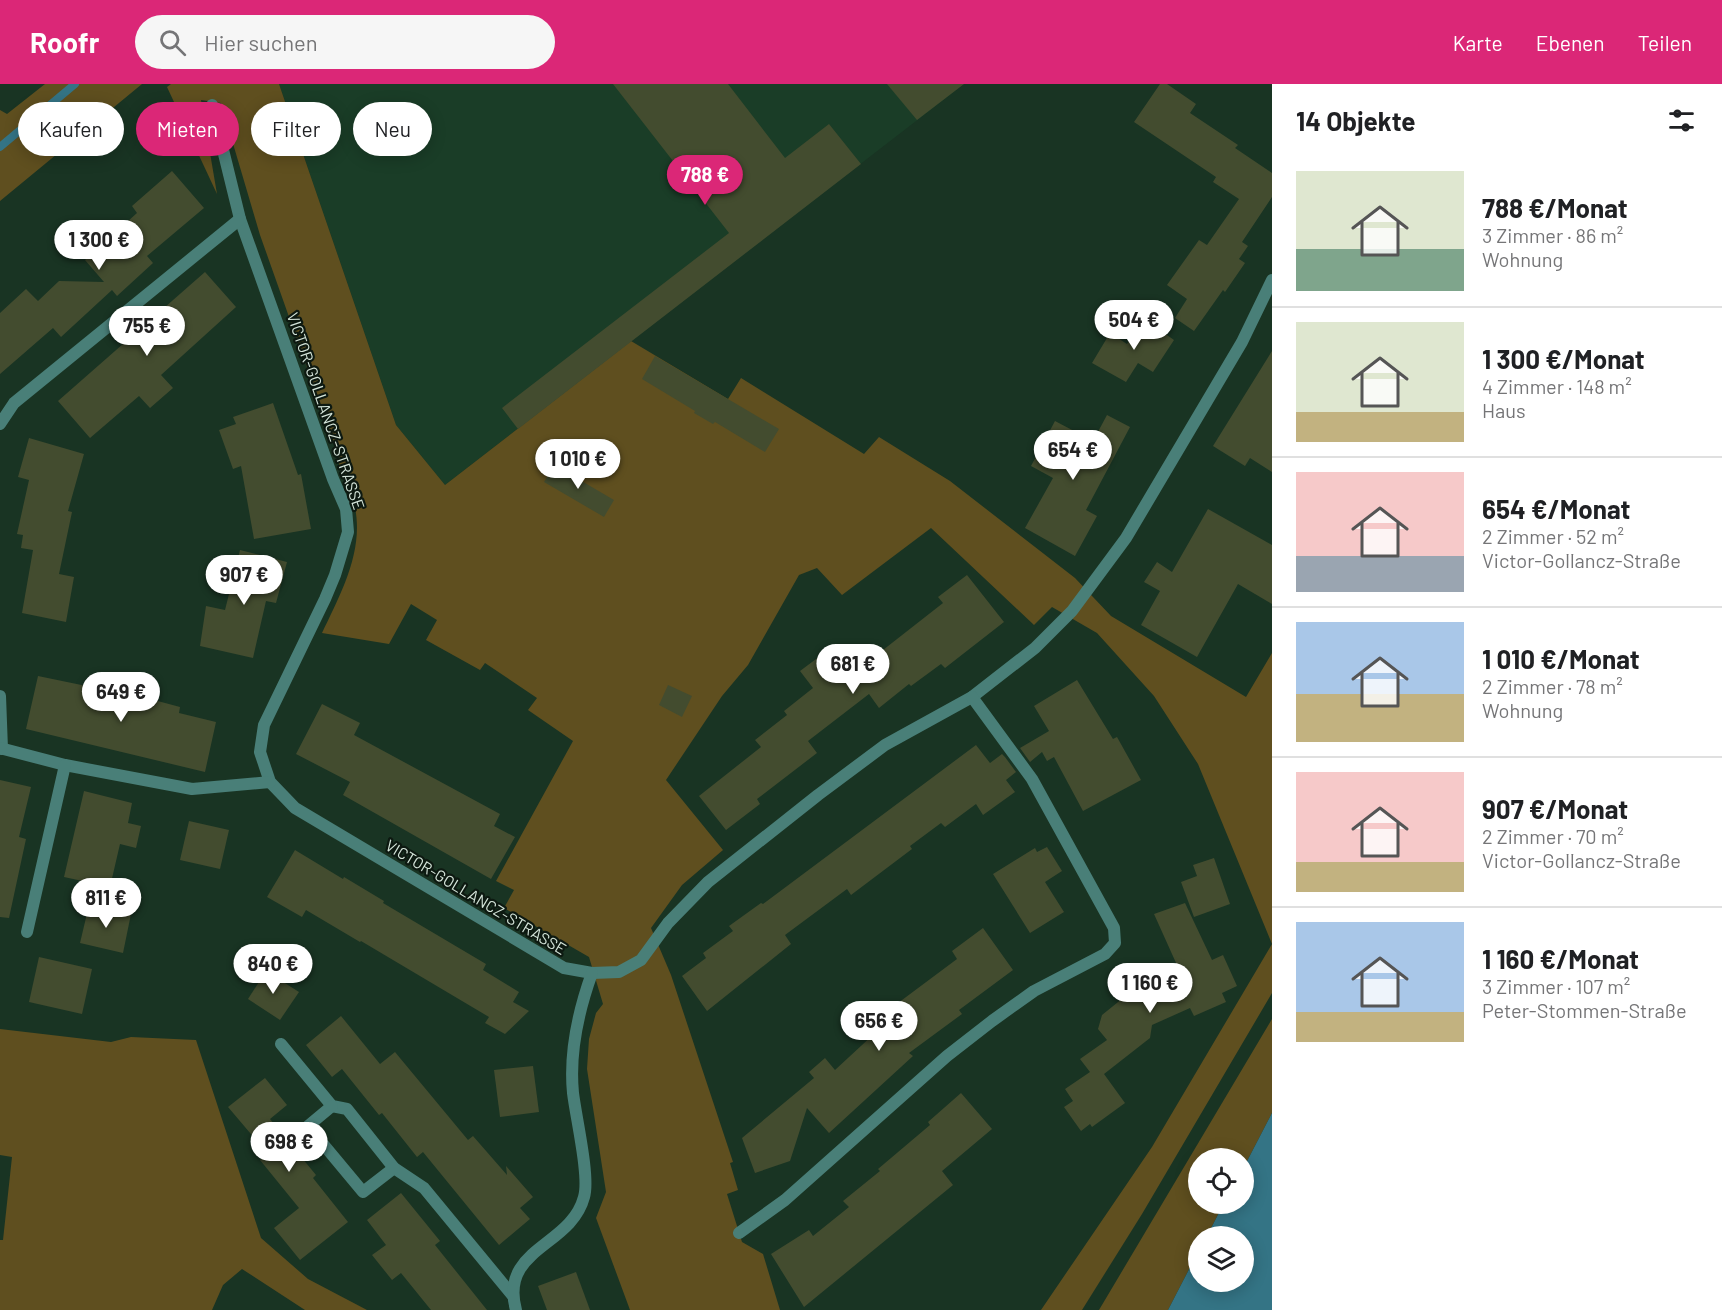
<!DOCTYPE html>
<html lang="de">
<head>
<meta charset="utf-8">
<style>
	body { margin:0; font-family:Barlow,sans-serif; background:#f6f6f6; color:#202124; height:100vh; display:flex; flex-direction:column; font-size:22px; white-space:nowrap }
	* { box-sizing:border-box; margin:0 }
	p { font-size:20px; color:#757577 }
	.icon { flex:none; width:33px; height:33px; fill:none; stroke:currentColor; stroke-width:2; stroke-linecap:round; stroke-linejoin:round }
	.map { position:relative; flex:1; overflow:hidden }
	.drawer { display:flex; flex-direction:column; background:#fff; width:450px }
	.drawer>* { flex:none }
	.guide { position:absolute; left:18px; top:18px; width:570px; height:54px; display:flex; gap:12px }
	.tools { position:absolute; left:1188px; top:1064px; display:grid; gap:12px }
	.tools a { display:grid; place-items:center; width:66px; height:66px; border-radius:50%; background:#fff; box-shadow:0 3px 15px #0003; font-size:30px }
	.price { position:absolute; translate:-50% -51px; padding:0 14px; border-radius:21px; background:#fff; color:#222; font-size:20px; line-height:39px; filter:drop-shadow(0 2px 3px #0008) }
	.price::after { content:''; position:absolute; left:50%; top:36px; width:18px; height:14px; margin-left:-9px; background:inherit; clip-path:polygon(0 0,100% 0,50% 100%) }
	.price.selected { background:#db2777; color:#fff }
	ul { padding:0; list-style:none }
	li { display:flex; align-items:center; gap:18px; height:150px; padding:0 24px }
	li+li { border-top:2px solid #e0e0e0 }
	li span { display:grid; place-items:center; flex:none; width:168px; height:120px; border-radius:0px; color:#555 }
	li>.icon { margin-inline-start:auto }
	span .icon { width:72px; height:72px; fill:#fffc; stroke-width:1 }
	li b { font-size:26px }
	h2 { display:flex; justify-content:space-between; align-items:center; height:72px; padding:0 24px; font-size:26px }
	.chip { padding:0 21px; border-radius:27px; background:#fff; box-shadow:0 3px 15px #0003; font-size:21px; line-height:54px }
	.chip.selected { background:#db2777; color:#fff }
	header { display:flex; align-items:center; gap:36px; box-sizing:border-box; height:84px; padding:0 30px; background:#db2777; color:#fff }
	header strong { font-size:28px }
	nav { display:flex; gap:33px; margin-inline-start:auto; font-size:21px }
	.search { width:420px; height:54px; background:#f6f6f6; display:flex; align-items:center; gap:15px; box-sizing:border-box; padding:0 21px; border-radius:33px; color:#757577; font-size:22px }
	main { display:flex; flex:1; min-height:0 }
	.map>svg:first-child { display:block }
	.built { fill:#1a3d27 }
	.green { fill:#5f4f1f }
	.water { fill:#347485 }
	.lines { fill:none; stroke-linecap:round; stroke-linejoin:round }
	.stream { stroke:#347485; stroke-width:8 }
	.building { fill:#434c2f }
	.minor { stroke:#497f78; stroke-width:12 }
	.labels { text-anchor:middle; stroke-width:4.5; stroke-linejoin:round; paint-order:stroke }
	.street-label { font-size:16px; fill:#d5e5da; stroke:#0d1911 }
</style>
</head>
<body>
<header>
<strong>Roofr</strong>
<div class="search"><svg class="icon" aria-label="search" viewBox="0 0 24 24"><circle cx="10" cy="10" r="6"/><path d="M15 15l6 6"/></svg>Hier suchen</div>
<nav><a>Karte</a><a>Ebenen</a><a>Teilen</a></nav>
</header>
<main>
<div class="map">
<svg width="1272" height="1226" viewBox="0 0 1272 1226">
	<rect width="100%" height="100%" fill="#193423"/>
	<!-- built -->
	<polygon class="built" points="279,0 964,0 445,401 396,341"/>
	<!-- green -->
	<g class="green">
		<polygon points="45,0 142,0 0,117 0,26 7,30"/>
		<path d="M171,0H279L396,341L445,401L631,257L728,315L741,294L864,370L879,353L950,397L1075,494L1111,532L1246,613L1272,569V860L1198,680L1154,612L1097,549L1052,523L1034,541L931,444L842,511L817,484L799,491L748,581L722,612L666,696L723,766L682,801L651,844L671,891L733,1078L730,1079L738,1106L727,1110L742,1158L763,1170L780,1226H630L596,1134L606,1108L587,985L589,955L596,929L603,920L589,873L504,824L514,806L496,797L573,657L528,626L537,614L485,579L480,586L426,556L437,536L411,520L389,560L322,549C341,509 367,462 353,416C352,412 348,408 347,404C343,395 341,386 338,377L339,374L260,151L221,19L201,16L217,110L167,3Z"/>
		<polygon points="1272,860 1272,909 1142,1130 1082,1226 1041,1226 1152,1063"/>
		<polygon points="1272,935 1272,1029 1244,1083 1244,1074 1198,1074 1198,1119 1224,1119 1207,1152 1198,1152 1198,1168 1168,1226 1099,1226"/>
		<polygon points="0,945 111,958 131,953 196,956 261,1154 308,1195 367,1226 305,1226 242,1185 223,1201 212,1226 0,1226 0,1156 3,1156 12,1073 0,1071"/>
	</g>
	<!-- water -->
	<polygon class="water" points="1272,1029 1272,1226 1168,1226 1198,1168 1198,1197 1244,1197 1244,1152 1207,1152 1224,1119 1244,1119 1244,1083"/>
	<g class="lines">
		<!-- stream -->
		<polyline class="stream" points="0,63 75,0"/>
	</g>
	<!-- building -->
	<g class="building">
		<polygon points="613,0 728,0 785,74 829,40 861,80 518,345 502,324 729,149"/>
		<polygon points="887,0 964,0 917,36"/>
		<polygon points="1160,0 1167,0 1196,20 1190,29 1238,61 1235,64 1272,89 1272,113 1242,158 1248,162 1239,175 1245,179 1225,208 1223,206 1194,247 1175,234 1187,215 1167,201 1199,156 1207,161 1239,115 1213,98 1216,93 1134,38"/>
		<polygon points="172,87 204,124 147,172 153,179 117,212 112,206 61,253 53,244 0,290 0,229 26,205 38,217 59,197 104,198 85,176 137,129 132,122"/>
		<polygon points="205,188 236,223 161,291 173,304 150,324 139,312 90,354 58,317"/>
		<polygon points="1144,235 1174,256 1153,288 1138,279 1126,298 1092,279 1110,249 1127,260"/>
		<polygon points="1272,267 1272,388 1250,374 1245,382 1213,362"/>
		<polygon points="655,272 779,345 765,368 715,338 713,340 694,329 695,327 642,295"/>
		<polygon points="273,319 298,391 301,390 311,445 254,455 241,382 233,385 219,346 236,340 233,333"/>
		<polygon points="1107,331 1130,343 1086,426 1097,432 1075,472 1025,444 1053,394 1031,382 1055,337 1093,357"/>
		<polygon points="29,354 84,370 68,427 72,428 59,490 74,493 66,538 22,529 33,466 21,464 23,451 17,450 29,396 18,393"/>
		<polygon points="556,378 575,389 573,392 614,416 604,433 544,398"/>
		<polygon points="1208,425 1272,461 1272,520 1238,500 1197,573 1141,541 1160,507 1144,498 1157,478 1172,488"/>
		<polygon points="240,466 287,478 276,519 266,517 253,574 200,562 206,522 225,526"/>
		<polygon points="967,491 1004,538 945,584 941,580 911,602 909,600 879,624 869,610 808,657 817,669 757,715 760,720 726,746 699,712 761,663 755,656 787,631 784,627 813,604 800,587 832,563 851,587 881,563 883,566 943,519 938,513"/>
		<polygon points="38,592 154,616 180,623 179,629 216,638 205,688 26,645"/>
		<polygon points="1077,596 1113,655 1117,653 1141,696 1083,727 1054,673 1047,677 1042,668 1030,678 1020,664 1049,647 1034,622"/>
		<polygon points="668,601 692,612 682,633 659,621"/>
		<polygon points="322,620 360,639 354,651 500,730 494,742 515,753 491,795 343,711 350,698 296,670"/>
		<polygon points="976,661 990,679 1002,670 1005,673 1016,688 1006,696 1015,708 983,731 976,720 945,743 941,739 910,762 912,765 851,811 847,805 785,851 791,860 707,927 682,892 706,874 703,869 733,847 729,842 761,819 763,820"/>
		<polygon points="0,696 31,703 19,753 26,755 9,834 0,833"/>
		<polygon points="84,707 132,719 128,739 141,742 136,764 120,760 110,803 64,793"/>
		<polygon points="189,737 229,746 220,785 180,776"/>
		<polygon points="1047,763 1062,787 1045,798 1064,828 1030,849 993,790 1035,764 1037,768"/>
		<polygon points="295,766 343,795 344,793 384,817 383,819 486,880 483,886 519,908 513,918 529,927 505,950 485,939 489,933 361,857 360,858 306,826 302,833 267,813"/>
		<polygon points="1214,774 1230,820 1194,833 1181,798 1197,792 1193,781"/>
		<polygon points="1185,819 1212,876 1223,871 1237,902 1222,909 1226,918 1194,932 1190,924 1152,941 1150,954 1104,990 1125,1019 1092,1043 1090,1040 1081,1047 1064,1023 1073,1017 1065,1005 1090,988 1080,975 1107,956 1098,945 1102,931 1128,910 1130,913 1181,890 1154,830"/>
		<polygon points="89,821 131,830 123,869 80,859"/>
		<polygon points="983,844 1013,886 959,926 962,930 909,969 913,972 829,1049 807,1024 790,1077 755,1089 742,1054 814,994 809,988 825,974 835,986 902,924 898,919 957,875 952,867"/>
		<polygon points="39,873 92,885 82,930 29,918"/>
		<polygon points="266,887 299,908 280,936 248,915"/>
		<polygon points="341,932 380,980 395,968 468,1056 473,1052 507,1091 506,1082 533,1113 520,1124 530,1135 499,1161 423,1068 417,1073 382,1029 379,1031 342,985 332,993 306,961"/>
		<polygon points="533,982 539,1028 500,1033 494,986"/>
		<polygon points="265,994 287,1021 270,1035 316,1091 313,1094 348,1138 300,1176 274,1144 299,1124 260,1076 268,1070 228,1023"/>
		<polygon points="961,1009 992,1045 942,1087 953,1101 804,1223 771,1170 809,1146 813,1152 849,1123 843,1117 880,1087 878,1085 930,1041 928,1038"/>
		<polygon points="401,1109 440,1157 435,1161 487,1226 431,1226 401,1189 392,1196 372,1171 386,1161 367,1136"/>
		<polygon points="576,1188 590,1226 547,1226 538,1202"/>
	</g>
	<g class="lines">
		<!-- minor -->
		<g class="minor">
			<polyline points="212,21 240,135 333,395 346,425 348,448 335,491 325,515 264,641 260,668 270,698 295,724 564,884 592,889 619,888 641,876 668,839 708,798 818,711 885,661 972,613 1035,564 1072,527 1126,454 1242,258 1272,196"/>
			<polyline points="0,340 14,319 240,135"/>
			<polyline points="0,612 2,665"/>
			<polyline points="0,664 65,681 192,705 270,698"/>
			<polyline points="27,848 65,681"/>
			<polyline points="281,960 332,1022 347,1025 394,1084 424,1104 513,1212"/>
			<polyline points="332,1022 308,1042 363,1108 394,1084"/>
			<polyline points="739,1149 785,1116 947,972 992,937 1034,907 1105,870 1115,859 1114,844 1032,695 972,613"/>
			<path d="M516,1226C499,1164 571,1163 584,1113C590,1093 576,1034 573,1009C569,968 578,928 592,889"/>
		</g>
	</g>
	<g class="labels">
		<!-- street labels -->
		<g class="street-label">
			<text transform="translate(326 327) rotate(71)" y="6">VICTOR-GOLLANCZ-STRASSE</text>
			<text transform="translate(476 813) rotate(31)" y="6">VICTOR-GOLLANCZ-STRASSE</text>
		</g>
	</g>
</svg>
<div class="tools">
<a><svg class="icon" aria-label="locate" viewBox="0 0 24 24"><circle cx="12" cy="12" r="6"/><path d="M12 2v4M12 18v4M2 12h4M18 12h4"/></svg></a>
<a><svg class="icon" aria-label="layers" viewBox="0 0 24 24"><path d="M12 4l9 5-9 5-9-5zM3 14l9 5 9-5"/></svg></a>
</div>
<b class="price selected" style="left:705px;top:122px">788 €</b>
<b class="price" style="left:99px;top:187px">1 300 €</b>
<b class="price" style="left:1134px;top:267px">504 €</b>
<b class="price" style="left:147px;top:273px">755 €</b>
<b class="price" style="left:1073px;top:397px">654 €</b>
<b class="price" style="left:578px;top:406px">1 010 €</b>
<b class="price" style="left:244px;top:522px">907 €</b>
<b class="price" style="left:853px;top:611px">681 €</b>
<b class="price" style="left:121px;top:639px">649 €</b>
<b class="price" style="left:106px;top:845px">811 €</b>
<b class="price" style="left:273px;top:911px">840 €</b>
<b class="price" style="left:1150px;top:930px">1 160 €</b>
<b class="price" style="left:879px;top:968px">656 €</b>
<b class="price" style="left:289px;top:1089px">698 €</b>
<div class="guide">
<a class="chip">Kaufen</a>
<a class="chip selected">Mieten</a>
<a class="chip">Filter</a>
<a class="chip">Neu</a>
</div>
</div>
<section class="drawer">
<h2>14 Objekte<svg class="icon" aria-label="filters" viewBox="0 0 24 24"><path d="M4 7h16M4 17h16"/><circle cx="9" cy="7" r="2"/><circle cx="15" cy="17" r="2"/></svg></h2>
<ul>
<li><span style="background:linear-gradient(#dfe7d0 65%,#7fa58c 0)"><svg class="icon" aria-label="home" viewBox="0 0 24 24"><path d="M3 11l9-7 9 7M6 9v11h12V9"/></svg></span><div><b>788 €/Monat</b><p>3 Zimmer · 86 m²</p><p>Wohnung</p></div></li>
<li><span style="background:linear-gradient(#dfe7d0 75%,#c2b280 0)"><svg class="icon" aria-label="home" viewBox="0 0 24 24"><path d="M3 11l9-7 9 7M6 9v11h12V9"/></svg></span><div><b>1 300 €/Monat</b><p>4 Zimmer · 148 m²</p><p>Haus</p></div></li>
<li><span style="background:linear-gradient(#f6c9c9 70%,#9aa5b1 0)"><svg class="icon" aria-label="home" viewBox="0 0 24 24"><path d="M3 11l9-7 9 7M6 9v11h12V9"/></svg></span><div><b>654 €/Monat</b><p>2 Zimmer · 52 m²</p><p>Victor-Gollancz-Straße</p></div></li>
<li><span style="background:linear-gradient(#a9c7e8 60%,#c2b280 0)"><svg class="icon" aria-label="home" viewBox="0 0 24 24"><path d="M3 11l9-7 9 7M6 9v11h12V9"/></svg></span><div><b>1 010 €/Monat</b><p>2 Zimmer · 78 m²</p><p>Wohnung</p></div></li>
<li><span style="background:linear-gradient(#f6c9c9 75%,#c2b280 0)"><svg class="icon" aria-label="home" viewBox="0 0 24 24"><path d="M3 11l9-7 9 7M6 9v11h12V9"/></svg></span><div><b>907 €/Monat</b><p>2 Zimmer · 70 m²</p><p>Victor-Gollancz-Straße</p></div></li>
<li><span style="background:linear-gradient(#a9c7e8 75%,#c2b280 0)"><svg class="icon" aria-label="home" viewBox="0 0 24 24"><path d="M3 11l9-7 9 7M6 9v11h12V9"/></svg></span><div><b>1 160 €/Monat</b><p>3 Zimmer · 107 m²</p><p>Peter-Stommen-Straße</p></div></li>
</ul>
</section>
</main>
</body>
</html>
